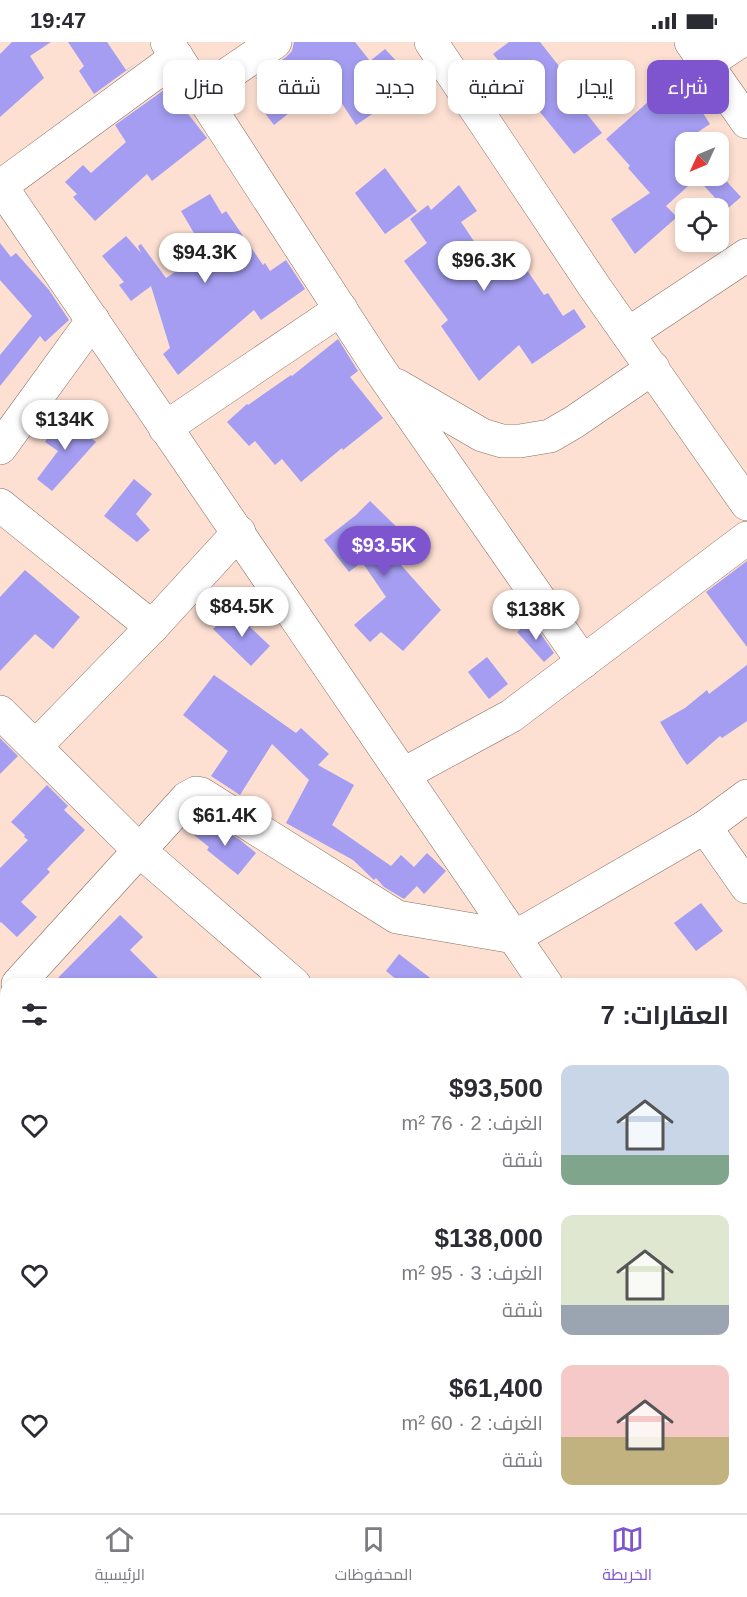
<!DOCTYPE html>
<html lang="ar">
<head>
<meta charset="utf-8">
<style>
	body { margin:0; font-family:Arial,Cairo,sans-serif; background:#f7f7f7; color:#2b2b33; direction:rtl; height:100vh; display:flex; flex-direction:column; font-size:22px; white-space:nowrap }
	* { box-sizing:border-box; margin:0 }
	p { font-size:20px; color:#7c7c81 }
	.icon { flex:none; width:33px; height:33px; fill:none; stroke:currentColor; stroke-width:2; stroke-linecap:round; stroke-linejoin:round }
	.map { position:relative; flex:1; overflow:hidden; direction:ltr }
	.drawer { position:absolute; left:0px; top:936px; width:747px; height:536px; display:flex; flex-direction:column; background:#fff; border-radius:18px 18px 0 0; box-shadow:0 3px 9px #0003; direction:rtl }
	.drawer>* { flex:none }
	.hud { position:absolute; left:18px; top:18px; width:711px; height:54px; direction:rtl; display:flex; gap:12px }
	.needle { width:39px; rotate:226deg }
	.controls { position:absolute; left:675px; top:90px; display:grid; gap:12px }
	.controls a { display:grid; place-items:center; width:54px; height:54px; border-radius:12px; background:#fff; box-shadow:0 3px 9px #0003; font-size:30px }
	.price { position:absolute; translate:-50% -51px; padding:0 14px; border-radius:21px; background:#fff; color:#222; font-size:20px; line-height:39px; filter:drop-shadow(0 2px 3px #0008) }
	.price::after { content:''; position:absolute; left:50%; top:36px; width:18px; height:14px; margin-left:-9px; background:inherit; clip-path:polygon(0 0,100% 0,50% 100%) }
	.price.on { background:#7e55ce; color:#fff }
	ul { padding:0; list-style:none }
	li { display:flex; align-items:center; gap:18px; height:150px; padding:0 18px }
	li span { display:grid; place-items:center; flex:none; width:168px; height:120px; border-radius:12px; color:#555 }
	li>.icon { margin-inline-start:auto }
	span .icon { width:72px; height:72px; fill:#fffc; stroke-width:1 }
	li b { font-size:26px }
	h2 { display:flex; justify-content:space-between; align-items:center; height:72px; padding:0 18px; font-size:26px }
	.chip { padding:0 21px; border-radius:12px; background:#fff; box-shadow:0 3px 9px #0003; font-size:21px; line-height:54px }
	.chip.on { background:#7e55ce; color:#fff }
	.status { display:flex; justify-content:space-between; align-items:center; height:42px; padding:0 30px; background:#fff; direction:ltr }
	.status svg { height:16px; fill:currentColor }
	.tabs { display:flex; justify-content:space-around; align-items:center; height:84px; border-top:2px solid #e1e1e2; background:#fff; font-size:16px; color:#7c7c81 }
	.tabs a { display:grid; justify-items:center; gap:3px }
	.tabs .on { color:#7e55ce }
	.map>svg:first-child { display:block }
	.building { fill:#a49df1 }
	.lines { fill:none; stroke-linecap:round; stroke-linejoin:round }
	.minor-casing { stroke:#876e61; stroke-width:34 }
	.minor { stroke:#fff; stroke-width:33 }
</style>
</head>
<body>
<div class="status"><b>19:47</b><svg viewBox="0 0 49 12"><path d="M0 12V9h3v3zM5 12V6h3v6zM10 12V3h3v9zM15 12V0h3v12zM26 1h20v11H26zM47 4h2v5h-2z"/></svg></div>
<div class="map">
<svg width="747" height="1471" viewBox="0 0 747 1471">
	<rect width="100%" height="100%" fill="#fde0d2"/>
	<!-- building -->
	<g class="building">
		<polygon points="12,0 51,0 30,14 44,36 0,75 0,12"/>
		<polygon points="68,0 107,0 126,28 138,20 94,52 79,29 84,24"/>
		<polygon points="294,0 355,0 370,19 385,7 422,46 407,61 400,53 356,83 328,40 274,83 257,61 269,52 256,36 286,15 292,9"/>
		<polygon points="509,0 540,0 570,38 564,43 602,91 574,112 493,12"/>
		<polygon points="673,38 696,60 710,82 689,96 693,100 686,100 686,134 718,134 718,130 741,155 726,168 697,136 666,164 677,175 635,212 611,177 650,151 628,126 630,124 606,97"/>
		<polygon points="164,48 180,72 185,68 207,96 152,139 147,132 95,179 73,155 77,152 65,140 83,123 91,131 126,100 115,83"/>
		<polygon points="385,126 417,169 385,192 355,151"/>
		<polygon points="459,143 477,169 461,180 486,217 509,202 544,253 548,251 563,274 574,267 586,285 532,322 519,303 479,339 441,284 448,278 404,219 427,201 410,177 428,163 431,168"/>
		<polygon points="210,152 222,172 226,169 263,223 265,221 270,229 286,218 305,247 261,278 254,268 178,333 163,312 170,306 151,244 131,259 119,243 124,240 102,214 126,194 141,211 138,204 141,202 166,236 205,210 181,169"/>
		<polygon points="0,201 11,215 16,211 49,248 69,278 45,300 40,294 0,344 0,313 32,274 0,238"/>
		<polygon points="338,297 358,329 350,335 383,376 343,408 342,406 301,440 282,417 275,423 255,399 249,404 227,380 247,362 248,363 291,333 292,334"/>
		<polygon points="63,372 96,400 52,449 37,437 58,409 45,400"/>
		<polygon points="134,437 152,452 136,472 150,488 137,500 104,474"/>
		<polygon points="370,459 412,500 393,514 441,568 403,609 381,590 370,600 354,583 386,555 362,520 349,530 324,498 356,473"/>
		<polygon points="747,519 747,605 706,550"/>
		<polygon points="25,528 80,575 53,607 35,592 0,629 0,555"/>
		<polygon points="232,568 270,604 251,624 213,587"/>
		<polygon points="531,578 554,611 544,620 517,590"/>
		<polygon points="487,615 508,642 489,657 468,630"/>
		<polygon points="747,623 747,679 722,696 720,694 687,723 680,713 660,680 685,666 707,648 709,652"/>
		<polygon points="214,633 296,691 301,686 329,712 318,723 354,743 332,783 391,824 401,813 414,825 427,811 446,829 424,852 417,844 404,857 384,845 376,836 374,838 353,818 286,781 309,738 272,702 240,753 211,734 228,709 183,673"/>
		<polygon points="0,696 18,714 0,732"/>
		<polygon points="47,743 68,764 64,768 85,788 47,827 50,830 21,860 37,875 17,895 1,880 0,881 0,826 28,798 24,795 25,793 11,780"/>
		<polygon points="206,777 240,798 256,811 238,833 207,808 209,805 194,793"/>
		<polygon points="701,861 723,889 696,909 674,881"/>
		<polygon points="120,873 143,895 130,908 164,942 52,942"/>
		<polygon points="399,912 438,942 402,942 386,929"/>
	</g>
	<g class="lines">
		<!-- minor casing -->
		<g class="minor-casing">
			<g id="minor">
				<polyline points="167,0 378,325 583,620"/>
				<polyline points="431,0 594,244 747,462"/>
				<polyline points="691,0 747,80"/>
				<polyline points="706,22 739,0"/>
				<polyline points="200,51 275,0"/>
				<polyline points="0,143 546,942"/>
				<polyline points="1,144 177,15"/>
				<polyline points="628,292 747,213"/>
				<polyline points="396,343 482,393 502,399 520,399 550,394 574,380 653,326"/>
				<polyline points="165,386 341,267"/>
				<polyline points="0,406 93,278"/>
				<polyline points="0,463 152,585"/>
				<polyline points="0,670 140,809 294,942"/>
				<polyline points="36,704 152,585 239,490"/>
				<polyline points="404,732 511,674 747,496"/>
				<polyline points="705,785 747,845"/>
				<polyline points="18,942 187,756 196,751 201,752 397,875 515,895 705,785 747,754"/>
				<polyline points="0,1162 6,1167"/>
				<polyline points="741,1227 747,1235"/>
				<polyline points="741,1331 747,1337"/>
				<polyline points="0,1380 6,1384"/>
				<polyline points="397,1466 405,1471"/>
				<polyline points="700,1466 706,1471"/>
				<polyline points="82,1471 86,1466"/>
			</g>
		</g>
		<!-- minor -->
		<use href="#minor" class="minor"/>
	</g>
</svg>
<div class="controls">
<a><svg class="needle" viewBox="-14 -14 28 28"><path d="M0-13l5 13h-10z" fill="#e53935"/><path d="M0 13l5-13h-10z" fill="#7c7c81"/></svg></a>
<a><svg class="icon" aria-label="locate" viewBox="0 0 24 24"><circle cx="12" cy="12" r="6"/><path d="M12 2v4M12 18v4M2 12h4M18 12h4"/></svg></a>
</div>
<b class="price" style="left:205px;top:242px">$94.3K</b>
<b class="price" style="left:484px;top:250px">$96.3K</b>
<b class="price" style="left:65px;top:409px">$134K</b>
<b class="price on" style="left:384px;top:535px">$93.5K</b>
<b class="price" style="left:242px;top:596px">$84.5K</b>
<b class="price" style="left:536px;top:599px">$138K</b>
<b class="price" style="left:225px;top:805px">$61.4K</b>
<div class="hud">
<a class="chip on">شراء</a>
<a class="chip">إيجار</a>
<a class="chip">تصفية</a>
<a class="chip">جديد</a>
<a class="chip">شقة</a>
<a class="chip">منزل</a>
</div>
<section class="drawer">
<h2>العقارات: 7<svg class="icon" aria-label="filters" viewBox="0 0 24 24"><path d="M4 7h16M4 17h16"/><circle cx="9" cy="7" r="2"/><circle cx="15" cy="17" r="2"/></svg></h2>
<ul>
<li><span style="background:linear-gradient(#c9d6e8 75%,#7fa58c 0)"><svg class="icon" aria-label="home" viewBox="0 0 24 24"><path d="M3 11l9-7 9 7M6 9v11h12V9"/></svg></span><div><b>$93,500</b><p>الغرف: 2 · 76 m²</p><p>شقة</p></div><svg class="icon" aria-label="heart" viewBox="0 0 24 24"><path d="M12 20l-8-8c-3-5 5-10 8-4 3-6 11-1 8 4z"/></svg></li>
<li><span style="background:linear-gradient(#dfe7d0 75%,#9aa5b1 0)"><svg class="icon" aria-label="home" viewBox="0 0 24 24"><path d="M3 11l9-7 9 7M6 9v11h12V9"/></svg></span><div><b>$138,000</b><p>الغرف: 3 · 95 m²</p><p>شقة</p></div><svg class="icon" aria-label="heart" viewBox="0 0 24 24"><path d="M12 20l-8-8c-3-5 5-10 8-4 3-6 11-1 8 4z"/></svg></li>
<li><span style="background:linear-gradient(#f6c9c9 60%,#c2b280 0)"><svg class="icon" aria-label="home" viewBox="0 0 24 24"><path d="M3 11l9-7 9 7M6 9v11h12V9"/></svg></span><div><b>$61,400</b><p>الغرف: 2 · 60 m²</p><p>شقة</p></div><svg class="icon" aria-label="heart" viewBox="0 0 24 24"><path d="M12 20l-8-8c-3-5 5-10 8-4 3-6 11-1 8 4z"/></svg></li>
</ul>
</section>
</div>
<nav class="tabs">
<a class="on"><svg class="icon" aria-label="map" viewBox="0 0 24 24"><path d="M3 6l6-2 6 2 6-2v14l-6 2-6-2-6 2zM9 4v14M15 6v14"/></svg>الخريطة</a>
<a><svg class="icon" aria-label="saved" viewBox="0 0 24 24"><path d="M7 4h10v16l-5-4-5 4z"/></svg>المحفوظات</a>
<a><svg class="icon" aria-label="home" viewBox="0 0 24 24"><path d="M3 11l9-7 9 7M6 9v11h12V9"/></svg>الرئيسية</a>
</nav>
</body>
</html>
